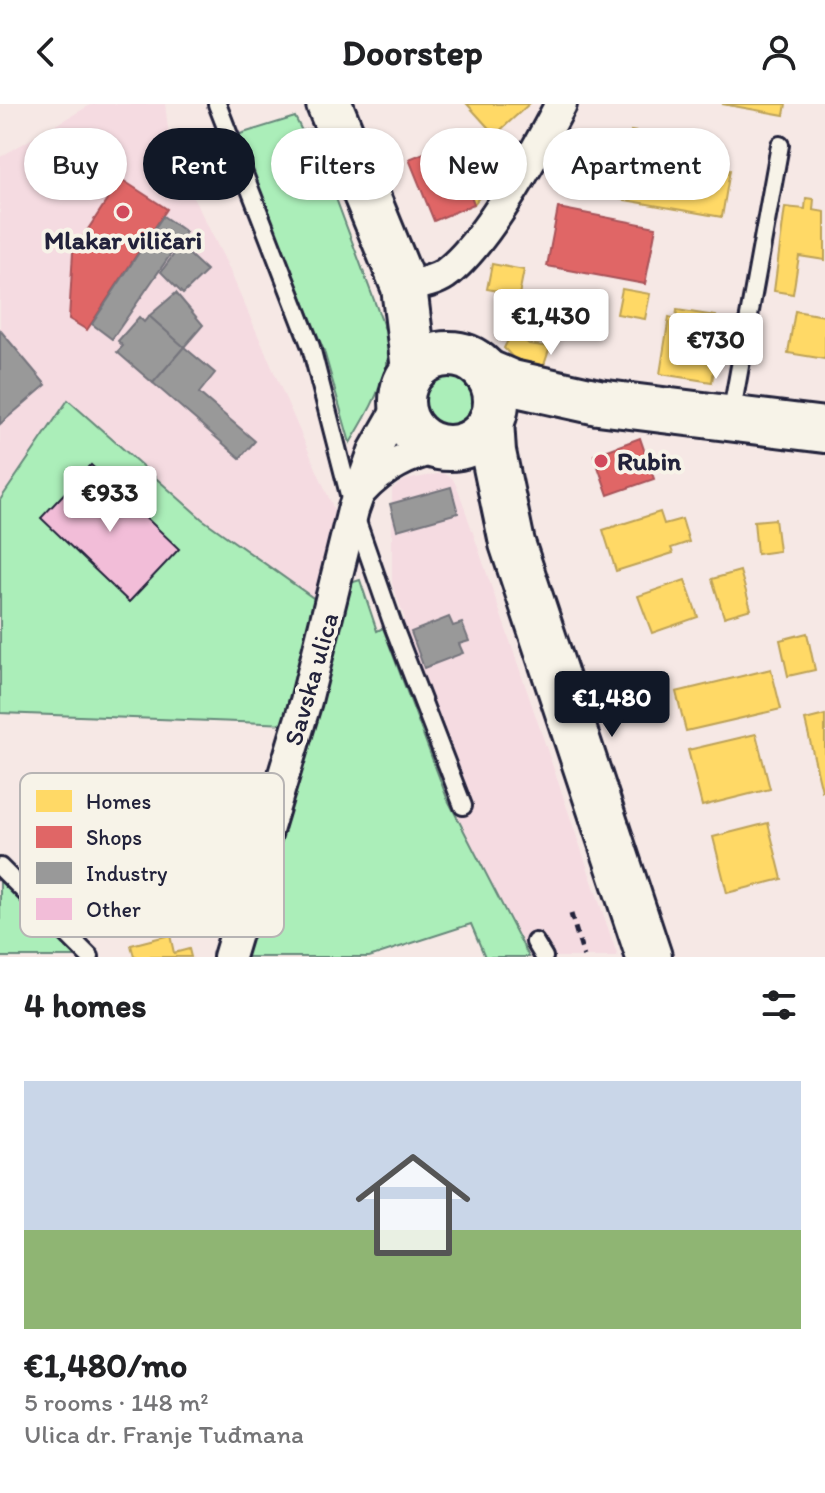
<!DOCTYPE html>
<html lang="en">
<head>
<meta charset="utf-8">
<style>
	body { margin:0; font-family:Itim,sans-serif; background:#f6f6f6; color:#202124; height:100vh; display:flex; flex-direction:column; font-size:30px; white-space:nowrap }
	* { box-sizing:border-box; margin:0 }
	p { font-size:26px; color:#757577 }
	.icon { flex:none; width:44px; height:44px; fill:none; stroke:currentColor; stroke-width:2; stroke-linecap:round; stroke-linejoin:round }
	.map { position:relative; height:853px; overflow:hidden }
	.panel { display:flex; flex-direction:column; background:#fff; flex:1 }
	.panel>* { flex:none }
	.top-card { position:absolute; left:24px; top:24px; width:778px; height:72px; display:flex; gap:16px }
	.price { position:absolute; translate:-50% -68px; padding:0 18px; border-radius:8px; background:#fff; color:#222; font-size:26px; line-height:52px; filter:drop-shadow(0 2px 4px #0008) }
	.price::after { content:''; position:absolute; left:50%; top:48px; width:24px; height:18px; margin-left:-12px; background:inherit; clip-path:polygon(0 0,100% 0,50% 100%) }
	.price.on { background:#111827; color:#fff }
	ul { padding:0; list-style:none }
	li { display:grid; align-content:center; gap:16px; height:424px; padding:0 24px }
	li span { display:grid; place-items:center; height:248px; border-radius:0px; color:#555 }
	li>.icon { margin-inline-start:auto }
	span .icon { width:144px; height:144px; fill:#fffc; stroke-width:1 }
	li b { font-size:34px }
	h2 { display:flex; justify-content:space-between; align-items:center; height:96px; padding:0 24px; font-size:34px }
	.tag { padding:0 28px; border-radius:36px; background:#fff; box-shadow:0 2px 6px #0004; font-size:28px; line-height:72px }
	.tag.on { background:#111827; color:#fff }
	header { display:flex; justify-content:space-between; align-items:center; height:104px; padding:0 24px; background:#fff; font-size:36px; font-weight:800 }
	.map>svg:first-child { display:block }
	.built { fill:#f5dbe1 }
	.green { fill:#abeeb9; stroke:#66887a; stroke-width:2 }
	.homes { fill:#ffd966; stroke:#bda259; stroke-width:2 }
	.shops { fill:#e06666; stroke:#a75259; stroke-width:2 }
	.industry { fill:#999; stroke:#75757d; stroke-width:2 }
	.building { fill:#f2bdd8; stroke:#22223b; stroke-width:2 }
	.lines { fill:none; stroke-linecap:round; stroke-linejoin:round }
	.lane-casing { stroke:#22223b; stroke-width:22 }
	.street-casing { stroke:#22223b; stroke-width:36 }
	.secondary-casing { stroke:#22223b; stroke-width:50 }
	.path { stroke:#22223b; stroke-width:5; stroke-dasharray:8 6; stroke-linecap:butt }
	.lane { stroke:#f7f3e8; stroke-width:16 }
	.street { stroke:#f7f3e8; stroke-width:30 }
	.secondary { stroke:#f7f3e8; stroke-width:44 }
	.poi-dot { fill:#d1495b; stroke:#f7f3e8; stroke-width:3 }
	.labels { text-anchor:middle; stroke-width:8; stroke-linejoin:round; paint-order:stroke }
	.poi-label { font-size:26px; font-weight:bold; fill:#22223b; stroke:#f7f3e8 }
	.street-label { font-size:26px; fill:#22223b; stroke:#f7f3e8 }
	.key { fill:#f7f3e8; stroke:#b7b4b4; stroke-width:2 }
	.key-label { font-size:22px; fill:#22223b }
</style>
</head>
<body>
<header><svg class="icon" aria-label="back" viewBox="0 0 24 24"><path d="M15 5l-7 7 7 7"/></svg>Doorstep<svg class="icon" aria-label="person" viewBox="0 0 24 24"><circle cx="12" cy="8" r="4"/><path d="M4 21q1-7 8-7t8 7"/></svg></header>
<div class="map">
<svg width="825" height="853" viewBox="0 0 825 853">
	<rect width="100%" height="100%" fill="#f6e8e5"/>
	<filter id="ink" filterUnits="userSpaceOnUse"><feTurbulence type="fractalNoise" baseFrequency=".0125" numOctaves="2"/><feDisplacementMap in="SourceGraphic" scale="16" xChannelSelector="R" yChannelSelector="G"/><feConvolveMatrix kernelMatrix="1 2 1 2 8 2 1 2 1" color-interpolation-filters="sRGB"/></filter>
	<g filter="url(#ink)">
		<!-- built -->
		<g class="built">
			<polygon points="92,0 165,0 171,49 226,158 336,410 335,445 323,501 202,415 67,297 0,396 0,53"/>
			<polygon points="443,369 453,375 459,388 618,853 529,853 447,694 383,524 405,515 392,480 392,385 405,376"/>
		</g>
		<!-- green -->
		<g class="green">
			<path d="M295,13L302,27L310,25L390,239C387,276 370,307 350,339L324,247L237,31Z"/>
			<circle cx="449" cy="298" r="31"/>
			<polygon points="68,296 202,415 323,501 288,620 0,609 0,396"/>
			<polygon points="360,476 377,527 383,524 447,694 529,853 485,853 471,820 369,853 239,853 347,480"/>
			<polygon points="0,773 77,853 0,853"/>
		</g>
		<!-- homes -->
		<g class="homes">
			<polygon points="467,0 529,0 495,31"/>
			<polygon points="722,0 786,0 784,11"/>
			<polygon points="631,27 691,37 687,58 730,66 722,113 619,95"/>
			<polygon points="494,42 503,63 474,100 465,76 457,79 449,61"/>
			<polygon points="806,94 814,95 813,106 825,108 825,156 799,152 793,190 774,187 785,103 805,105"/>
			<polygon points="492,160 524,166 519,191 487,185"/>
			<polygon points="622,185 650,190 645,215 617,210"/>
			<polygon points="677,206 716,212 714,221 721,222 712,278 660,270 669,213 676,215"/>
			<polygon points="795,207 825,212 825,255 788,249"/>
			<polygon points="513,226 529,240 550,243 543,264 519,260 504,244"/>
			<polygon points="660,408 664,420 682,415 689,438 671,444 673,449 616,467 603,426"/>
			<polygon points="775,415 779,447 757,450 754,417"/>
			<polygon points="740,467 751,505 724,513 712,475"/>
			<polygon points="685,476 698,513 652,529 638,492"/>
			<polygon points="807,529 815,566 788,572 780,536"/>
			<polygon points="771,565 781,605 686,627 676,588"/>
			<polygon points="825,611 825,687 822,687 805,616"/>
			<polygon points="756,630 770,685 702,702 688,646"/>
			<polygon points="768,719 782,775 727,789 713,733"/>
			<polygon points="170,831 174,849 189,845 191,853 134,853 131,841"/>
		</g>
		<!-- shops -->
		<g class="shops">
			<polygon points="446,40 457,79 465,76 474,100 434,117 409,55"/>
			<polygon points="121,75 167,105 87,226 69,215 73,148"/>
			<polygon points="558,104 656,123 645,180 547,162"/>
			<polygon points="640,334 654,375 608,391 594,351"/>
		</g>
		<!-- industry -->
		<g class="industry">
			<polygon points="163,112 186,128 112,235 92,220"/>
			<polygon points="180,142 207,167 183,190 161,168"/>
			<polygon points="176,189 203,221 184,243 149,212"/>
			<polygon points="149,212 184,243 153,279 117,248 123,242 118,237 139,213 144,218"/>
			<polygon points="0,226 46,281 0,320"/>
			<polygon points="184,243 215,269 199,289 255,337 240,354 153,279"/>
			<polygon points="451,383 458,409 397,426 390,400"/>
			<polygon points="449,513 453,522 462,519 469,537 459,540 463,549 424,564 411,528"/>
		</g>
		<!-- building -->
		<polygon class="building" points="91,361 179,445 129,498 41,414"/>
		<g class="lines">
			<!-- lane casing -->
			<g class="lane-casing">
				<g id="lane">
					<polyline points="217,0 311,243 353,406 393,521 463,702"/>
					<polyline points="731,312 780,41"/>
					<polyline points="0,763 90,853"/>
					<polyline points="535,838 544,853"/>
				</g>
			</g>
			<!-- street casing -->
			<g class="street-casing">
				<g id="street">
					<path d="M404,183C418,180 433,178 445,170C486,140 537,46 561,0"/>
					<path d="M361,387C384,362 408,351 441,343"/>
					<polyline points="229,853 306,597 353,406 374,347 402,298"/>
				</g>
			</g>
			<!-- secondary casing -->
			<g class="secondary-casing">
				<g id="secondary">
					<polyline points="329,0 404,183 414,265"/>
					<circle cx="449" cy="297" r="47"/>
					<polyline points="486,268 512,279 598,298 825,326"/>
					<polyline points="491,317 493,348 512,439 649,853"/>
				</g>
			</g>
			<!-- path -->
			<polyline class="path" points="571,810 584,853"/>
			<!-- lane -->
			<use href="#lane" class="lane"/>
			<!-- street -->
			<use href="#street" class="street"/>
			<!-- secondary -->
			<use href="#secondary" class="secondary"/>
		</g>
	</g>
	<!-- markers -->
	<g class="poi-dot">
		<circle cx="123" cy="108" r="8"/>
		<circle cx="601" cy="357" r="8"/>
	</g>
	<g class="labels">
		<!-- poi labels -->
		<g class="poi-label">
			<text x="123" y="145">Mlakar viličari</text>
			<text x="617" y="366" text-anchor="start">Rubin</text>
		</g>
		<!-- street labels -->
		<g class="street-label">
			<text transform="translate(311 575) rotate(-74)" y="9">Savska ulica</text>
		</g>
	</g>
	<!-- legend -->
	<rect x="20" y="669" width="264" height="164" rx="12" class="key"/>
	<rect x="36" y="686" width="36" height="22" fill="#ffd966"/>
	<rect x="36" y="722" width="36" height="22" fill="#e06666"/>
	<rect x="36" y="758" width="36" height="22" fill="#999"/>
	<rect x="36" y="794" width="36" height="22" fill="#f2bdd8"/>
	<g class="key-label">
		<text x="86" y="705">Homes</text>
		<text x="86" y="741">Shops</text>
		<text x="86" y="777">Industry</text>
		<text x="86" y="813">Other</text>
	</g>
</svg>
<b class="price" style="left:551px;top:253px">€1,430</b>
<b class="price" style="left:716px;top:277px">€730</b>
<b class="price" style="left:110px;top:430px">€933</b>
<b class="price on" style="left:612px;top:635px">€1,480</b>
<div class="top-card">
<a class="tag">Buy</a>
<a class="tag on">Rent</a>
<a class="tag">Filters</a>
<a class="tag">New</a>
<a class="tag">Apartment</a>
</div>
</div>
<section class="panel">
<h2>4 homes<svg class="icon" aria-label="filters" viewBox="0 0 24 24"><path d="M4 7h16M4 17h16"/><circle cx="9" cy="7" r="2"/><circle cx="15" cy="17" r="2"/></svg></h2>
<ul>
<li><span style="background:linear-gradient(#c9d6e8 60%,#8fb573 0)"><svg class="icon" aria-label="home" viewBox="0 0 24 24"><path d="M3 11l9-7 9 7M6 9v11h12V9"/></svg></span><div><b>€1,480/mo</b><p>5 rooms · 148 m²</p><p>Ulica dr. Franje Tuđmana</p></div></li>
</ul>
</section>
</body>
</html>
